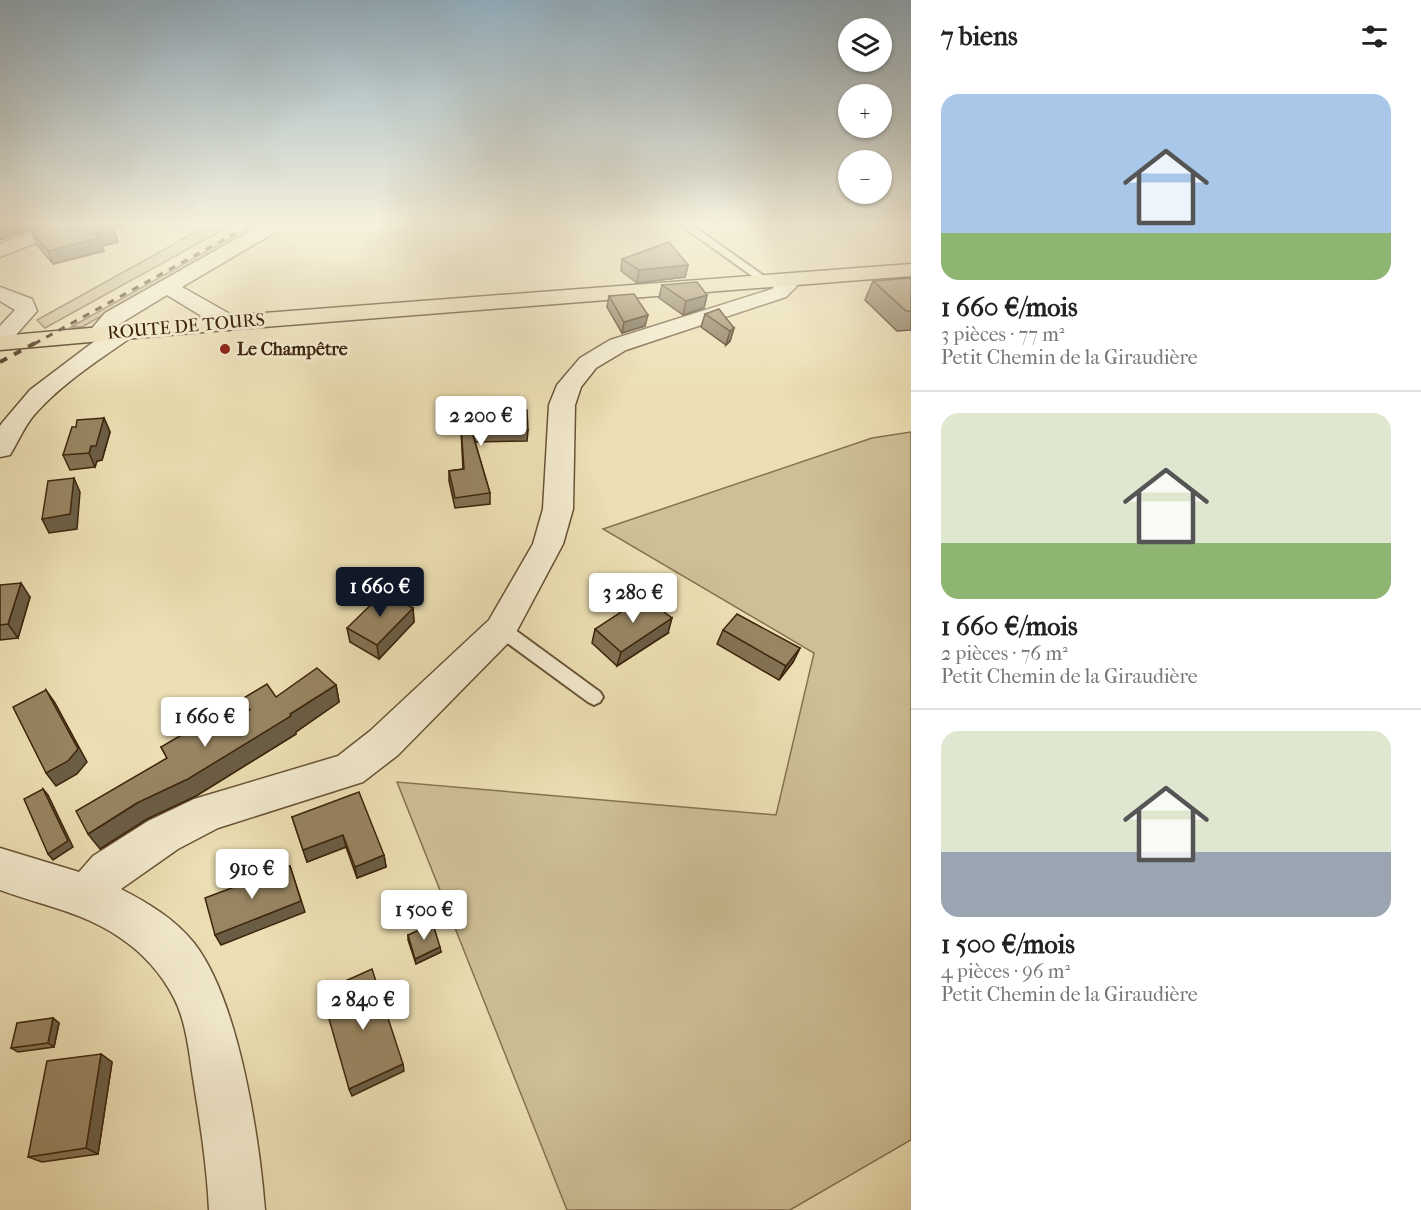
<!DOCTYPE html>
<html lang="fr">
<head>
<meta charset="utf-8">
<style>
	body { margin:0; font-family:"IM FELL French Canon",serif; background:#f2f2f2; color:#222; height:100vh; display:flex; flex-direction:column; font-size:22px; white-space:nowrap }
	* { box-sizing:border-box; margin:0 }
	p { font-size:20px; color:#767676 }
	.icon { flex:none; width:33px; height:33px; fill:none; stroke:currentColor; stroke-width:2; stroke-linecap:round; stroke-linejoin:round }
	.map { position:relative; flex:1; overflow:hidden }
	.side { display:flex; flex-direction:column; background:#fff; width:510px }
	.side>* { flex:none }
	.fabs { position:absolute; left:838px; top:18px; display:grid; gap:12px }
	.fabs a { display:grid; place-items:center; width:54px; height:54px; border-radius:50%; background:#fff; box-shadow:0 2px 4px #0004; font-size:30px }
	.price { position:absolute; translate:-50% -51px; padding:0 14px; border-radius:6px; background:#fff; color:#222; font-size:20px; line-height:39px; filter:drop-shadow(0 2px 3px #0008) }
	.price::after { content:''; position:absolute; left:50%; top:36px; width:18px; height:14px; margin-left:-9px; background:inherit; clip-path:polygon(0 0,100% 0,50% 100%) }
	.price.active { background:#111827; color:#fff }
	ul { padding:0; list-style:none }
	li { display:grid; align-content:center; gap:12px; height:318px; padding:0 30px }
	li+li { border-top:2px solid #e0e0e0 }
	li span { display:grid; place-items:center; height:186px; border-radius:18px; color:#555 }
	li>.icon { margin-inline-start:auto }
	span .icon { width:108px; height:108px; fill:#fffc; stroke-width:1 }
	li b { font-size:26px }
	h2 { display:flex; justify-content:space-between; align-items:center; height:72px; padding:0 30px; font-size:26px }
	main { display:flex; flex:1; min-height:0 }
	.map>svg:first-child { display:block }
	.green { fill:#cebf96; stroke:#867250; stroke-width:1.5 }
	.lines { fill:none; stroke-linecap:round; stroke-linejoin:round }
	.service-casing { stroke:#695335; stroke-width:4 }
	.minor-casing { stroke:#695335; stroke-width:3 }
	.primary-casing { stroke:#3d240b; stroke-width:3 }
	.service { fill:#f3eace; fill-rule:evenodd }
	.minor { fill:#f3eace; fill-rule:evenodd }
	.primary { fill:#ecdfb3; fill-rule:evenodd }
	.rail-far1 { stroke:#3d240b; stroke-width:3; stroke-dasharray:7 7; stroke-linecap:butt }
	.rail { stroke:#3d240b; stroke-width:4; stroke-dasharray:8 8; stroke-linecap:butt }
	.wall { fill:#837254; stroke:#3d240b; stroke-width:1.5 }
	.shaded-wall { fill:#6a5d45; stroke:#3d240b; stroke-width:1.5 }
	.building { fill:#988562; stroke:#3d240b; stroke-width:1.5 }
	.poi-dot { fill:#8f2418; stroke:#f3eace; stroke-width:2 }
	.labels { text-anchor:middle; stroke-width:6; stroke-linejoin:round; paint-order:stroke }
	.far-street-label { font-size:18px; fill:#3d240b; stroke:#f3eace }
	.far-poi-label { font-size:18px; font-weight:bold; fill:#3d240b; stroke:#f3eace; text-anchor:start }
</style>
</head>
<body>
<main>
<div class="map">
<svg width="911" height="1210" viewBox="0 0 911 1210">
	<rect width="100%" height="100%" fill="#ecdfb3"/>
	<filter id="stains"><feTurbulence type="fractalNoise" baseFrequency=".00333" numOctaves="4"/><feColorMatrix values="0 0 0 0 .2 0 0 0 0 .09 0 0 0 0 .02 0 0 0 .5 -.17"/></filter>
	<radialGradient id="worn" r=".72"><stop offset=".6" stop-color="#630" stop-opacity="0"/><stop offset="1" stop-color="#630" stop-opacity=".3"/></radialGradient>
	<!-- green -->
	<g class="green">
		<polygon points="212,223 235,223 45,328 37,320"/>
		<polygon points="257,223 265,223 82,327 71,327"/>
		<polygon points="911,432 911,1140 790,1210 567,1210 397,782 776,815 814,653 603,529 872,438"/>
	</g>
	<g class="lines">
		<!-- service casing -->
		<g class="service-casing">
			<g id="service">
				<polygon points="678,223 689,223 771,281 762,283"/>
				<polygon points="501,623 507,624 600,692 603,697 600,702 594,705 588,702 495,634 493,629 495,624"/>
			</g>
		</g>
		<!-- minor casing -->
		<g class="minor-casing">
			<g id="minor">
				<polygon points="54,223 79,223 77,227 0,257 0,244"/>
				<path d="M264,223H286L284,227L182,287L237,318L240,323L237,328L229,330L221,328L167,295L121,323L118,326L125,324L133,326L136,331L133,336C99,360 62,383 34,415C24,427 18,442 10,455L0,457V426L2,423L30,390L96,340L90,339L87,334L105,313Z"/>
				<path d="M786,274L793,276L797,286L786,297L626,350L596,368L581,387L575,405L573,509L563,544L513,638L398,755L363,782L218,828L178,849L121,889C148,903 174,918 194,943C239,1001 259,1136 265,1210H209C207,1166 200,1122 193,1078C189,1052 186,1021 174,998C161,973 142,952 119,937C83,912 40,905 0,890V848L79,872L93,856L148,821L194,799L338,756L370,731L489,620L533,544L543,509L549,405L557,385L580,358L610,340L772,289L776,284L779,276Z"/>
				<polygon points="0,287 32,299 37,311 8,344 0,346 0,326 15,310 0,301"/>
			</g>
		</g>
		<!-- primary casing -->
		<g class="primary-casing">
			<polygon id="primary" points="911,264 911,276 237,329 0,350 0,336 237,315"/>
		</g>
		<!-- service -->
		<use href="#service" class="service"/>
		<!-- minor -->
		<use href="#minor" class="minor"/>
		<!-- primary -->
		<use href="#primary" class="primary"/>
		<!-- rail-far1 -->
		<polyline class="rail-far1" points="34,344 254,223"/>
		<!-- rail -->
		<polyline class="rail" points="0,362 37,342"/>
	</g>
	<!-- wall -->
	<g class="wall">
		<polygon points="57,223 139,223 113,229 118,242 102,246 104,251 53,264 37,245 32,232"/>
		<polygon points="622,259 688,265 685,277 637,283 621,271"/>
		<polygon points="911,278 911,330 897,331 865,300 873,281"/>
		<polygon points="662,285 707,295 704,308 683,315 659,298"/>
		<polygon points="609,296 645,326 622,333 607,307"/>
		<polygon points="705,314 734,328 730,341 726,345 701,327"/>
		<polygon points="460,411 528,430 527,441 475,442 490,493 490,504 455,508 449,481 449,471 463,469"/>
		<polygon points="104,418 110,432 102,460 97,461 95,467 70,470 63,455 76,427"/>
		<polygon points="0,585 30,597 18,638 0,640"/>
		<polygon points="413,608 414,622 379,659 350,642 347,628"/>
		<polygon points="595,629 668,633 617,666 592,643"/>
		<polygon points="723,630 800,648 793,662 779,680 717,644"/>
		<polygon points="336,685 339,702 296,732 296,734 196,796 147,819 100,849 167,758 161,747 202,738 246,712 242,699 276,697"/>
		<polygon points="292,817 384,855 386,867 357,878 346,847 307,862"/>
		<polygon points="408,935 441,952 416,964 408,940"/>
		<polygon points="53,1018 59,1023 54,1047 18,1052 11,1048"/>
		<polygon points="101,1054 112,1062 98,1154 42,1162 28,1157"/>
	</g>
	<!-- shaded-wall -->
	<g class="shaded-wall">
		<polygon points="7,223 48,223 0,240 0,225"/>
		<polygon points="103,223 139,223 105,230"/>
		<polygon points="114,229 118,242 102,246 104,251 53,264 48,251 95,234"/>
		<polygon points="688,265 685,277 637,283 639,270"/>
		<polygon points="707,295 704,308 683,315 686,301"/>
		<polygon points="648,315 645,326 622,333 624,322"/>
		<polygon points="734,328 730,341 726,345 730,331"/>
		<polygon points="104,418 110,432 102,460 97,461 95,467 89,453 91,446"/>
		<polygon points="74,478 80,492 77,529 49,533 42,519"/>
		<polygon points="21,583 30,597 18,638 8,624"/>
		<polygon points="413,608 414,622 379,659 377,645"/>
		<polygon points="672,618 668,633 617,666 621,652"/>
		<polygon points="800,648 793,662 779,680 786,666"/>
		<polygon points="336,685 339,702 296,732 296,734 196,796 147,819 100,849 88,834 137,803 290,714"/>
		<polygon points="46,690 55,703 87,762 77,774 56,786 46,773"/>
		<polygon points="43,789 48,795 73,847 53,860 48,854"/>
		<polygon points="343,835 346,847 307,862 303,850"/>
		<polygon points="384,855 386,867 357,878 355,867"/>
		<polygon points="290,866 305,912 221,945 215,935"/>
		<polygon points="440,947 441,952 416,964 415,959"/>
		<polygon points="53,1018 59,1023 54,1047 48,1043"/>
		<polygon points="101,1054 112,1062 98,1154 86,1148"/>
		<polygon points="403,1064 404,1071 352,1096 349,1089"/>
	</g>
	<!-- building -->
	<g class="building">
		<polygon points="57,223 107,223 114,229 95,234 99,238 48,251 32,232"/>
		<polygon points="669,242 688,265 639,270 622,259"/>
		<polygon points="911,278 911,311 906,311 873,281"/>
		<polygon points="697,282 707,295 686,301 662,285"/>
		<polygon points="634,294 648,315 624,322 609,296"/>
		<polygon points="719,309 734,328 730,331 705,314"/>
		<polygon points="527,410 528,430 472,432 490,493 455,498 449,471 464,469 460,411"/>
		<polygon points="104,418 96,446 91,446 89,453 63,455 72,427 76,427 77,420"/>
		<polygon points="74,478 70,514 42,519 48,481"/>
		<polygon points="21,583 8,624 0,625 0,585"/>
		<polygon points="384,592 413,608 377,645 347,628"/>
		<polygon points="644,597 672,618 621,652 595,629"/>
		<polygon points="737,614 800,648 786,666 723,630"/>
		<polygon points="317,668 336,685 290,714 291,716 188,779 137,803 88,834 76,811 167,758 161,747 195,727 202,738 250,710 242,699 267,684 276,697"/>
		<polygon points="46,690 78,749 68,761 46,773 13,707"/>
		<polygon points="43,789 68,841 48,854 24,799"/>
		<polygon points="359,792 384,855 355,867 343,835 303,850 292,817"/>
		<polygon points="290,866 301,901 215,935 205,898"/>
		<polygon points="433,924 440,947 415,959 408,935"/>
		<polygon points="372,969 403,1064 349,1089 329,1019 339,1015 332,987"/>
		<polygon points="53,1018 48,1043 11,1048 17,1023"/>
		<polygon points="101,1054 86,1148 28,1157 47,1061"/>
	</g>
	<!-- sky -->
	<linearGradient id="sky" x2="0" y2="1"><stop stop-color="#91acbc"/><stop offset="0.57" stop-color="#f6f1dd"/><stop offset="1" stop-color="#f6f1dd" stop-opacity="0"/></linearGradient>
	<rect width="911" height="392" fill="url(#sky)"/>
	<!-- markers -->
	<circle class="poi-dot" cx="225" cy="349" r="6"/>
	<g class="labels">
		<!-- far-street labels -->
		<g class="far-street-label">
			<text transform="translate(186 326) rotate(-5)" y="6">ROUTE DE TOURS</text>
		</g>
		<!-- far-poi labels -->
		<g class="far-poi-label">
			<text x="237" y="355">Le Champêtre</text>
		</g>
	</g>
	<rect width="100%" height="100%" filter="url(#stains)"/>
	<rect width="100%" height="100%" fill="url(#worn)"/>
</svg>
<div class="fabs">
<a><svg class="icon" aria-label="layers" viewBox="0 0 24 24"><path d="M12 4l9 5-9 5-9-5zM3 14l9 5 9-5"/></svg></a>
<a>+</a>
<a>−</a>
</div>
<b class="price" style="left:481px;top:447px">2 200 €</b>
<b class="price active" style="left:380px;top:618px">1 660 €</b>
<b class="price" style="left:633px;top:624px">3 280 €</b>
<b class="price" style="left:205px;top:748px">1 660 €</b>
<b class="price" style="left:252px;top:900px">910 €</b>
<b class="price" style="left:424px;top:941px">1 500 €</b>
<b class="price" style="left:363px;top:1031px">2 840 €</b>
</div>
<section class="side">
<h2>7 biens<svg class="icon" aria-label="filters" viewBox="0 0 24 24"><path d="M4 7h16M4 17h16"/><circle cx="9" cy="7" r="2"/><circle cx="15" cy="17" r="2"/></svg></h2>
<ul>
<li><span style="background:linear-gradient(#a9c7e8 75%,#8fb573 0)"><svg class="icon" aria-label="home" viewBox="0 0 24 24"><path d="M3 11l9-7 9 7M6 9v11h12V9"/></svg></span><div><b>1 660 €/mois</b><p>3 pièces · 77 m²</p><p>Petit Chemin de la Giraudière</p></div></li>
<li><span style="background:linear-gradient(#dfe7d0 70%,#8fb573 0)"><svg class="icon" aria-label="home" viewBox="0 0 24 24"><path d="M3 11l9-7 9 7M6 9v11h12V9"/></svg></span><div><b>1 660 €/mois</b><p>2 pièces · 76 m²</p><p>Petit Chemin de la Giraudière</p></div></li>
<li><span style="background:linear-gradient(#dfe7d0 65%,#9aa5b1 0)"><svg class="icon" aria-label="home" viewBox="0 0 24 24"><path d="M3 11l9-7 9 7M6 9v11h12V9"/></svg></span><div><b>1 500 €/mois</b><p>4 pièces · 96 m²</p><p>Petit Chemin de la Giraudière</p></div></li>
</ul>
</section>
</main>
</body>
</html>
